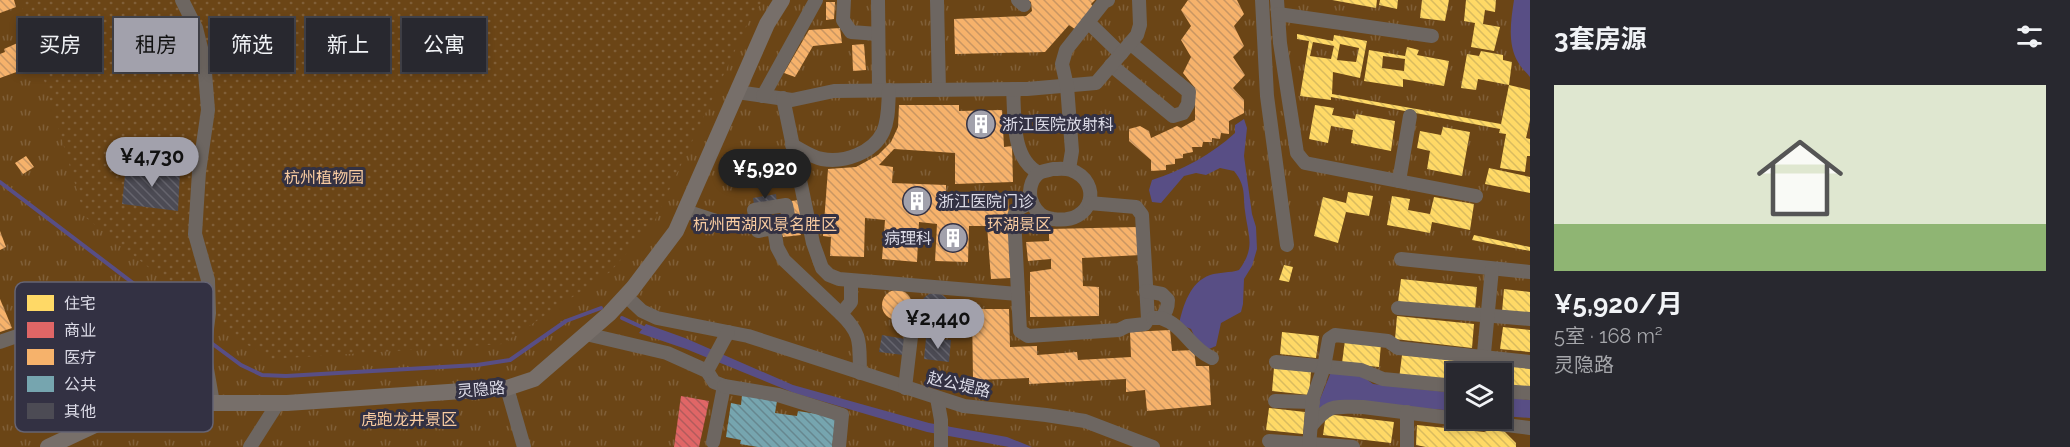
<!DOCTYPE html>
<html lang="zh">
<head>
<meta charset="utf-8">
<style>
	body { margin:0; font-family:Raleway,"Noto Sans SC",sans-serif; background:#34343b; color:#f1f3f6; height:100vh; display:flex; flex-direction:column; font-size:22px; white-space:nowrap }
	* { box-sizing:border-box; margin:0 }
	p { font-size:20px; color:#a5a6aa }
	.icon { flex:none; width:33px; height:33px; fill:none; stroke:currentColor; stroke-width:2; stroke-linecap:round; stroke-linejoin:round }
	.map { position:relative; flex:1; overflow:hidden }
	.drawer { display:flex; flex-direction:column; background:#28282f; width:540px }
	.drawer>* { flex:none }
	.hud { position:absolute; left:18px; top:18px; width:570px; height:54px; display:flex; gap:12px }
	.fabs { position:absolute; left:1446px; top:363px; display:grid; gap:12px }
	.fabs a { display:grid; place-items:center; width:66px; height:66px; border-radius:0px; background:#28282f; box-shadow:0 3px 9px #0003,0 0 0 2px #44444b; font-size:30px }
	.price { position:absolute; translate:-50% -51px; padding:0 14px; border-radius:21px; background:#a2a1ac; color:#111; font-size:20px; line-height:39px; filter:drop-shadow(0 2px 3px #0008) }
	.price::after { content:''; position:absolute; left:50%; top:36px; width:18px; height:14px; margin-left:-9px; background:inherit; clip-path:polygon(0 0,100% 0,50% 100%) }
	.price.active { background:#222; color:#fff }
	ul { padding:0; list-style:none }
	li { display:grid; align-content:center; gap:12px; height:318px; padding:0 24px }
	li+li { border-top:2px solid #44444b }
	li span { display:grid; place-items:center; height:186px; border-radius:0px; color:#555 }
	li>.icon { margin-inline-start:auto }
	span .icon { width:108px; height:108px; fill:#fffc; stroke-width:1 }
	li b { font-size:26px }
	h2 { display:flex; justify-content:space-between; align-items:center; height:72px; padding:0 24px; font-size:26px }
	.pill { padding:0 21px; border-radius:0px; background:#28282f; box-shadow:0 3px 9px #0003,0 0 0 2px #44444b; font-size:21px; line-height:54px }
	.pill.active { background:#a2a1ac; color:#111 }
	main { display:flex; flex:1; min-height:0 }
	.map>svg:first-child { display:block }
	.park { fill:url(#park-tufts); fill-rule:evenodd }
	.garden { fill:url(#garden-dots) }
	.water { fill:#584e85 }
	.homes { fill:url(#homes-back-hatch); fill-rule:evenodd }
	.shops { fill:url(#shops-back-hatch) }
	.health { fill:url(#health-back-hatch) }
	.public { fill:url(#public-back-hatch) }
	.lines { fill:none; stroke-linecap:round; stroke-linejoin:round }
	.stream { stroke:#584e85; stroke-width:4 }
	.building { fill:url(#building-back-hatch) }
	.minor { stroke:#6d6661; stroke-width:14 }
	.major { stroke:#776f6a; stroke-width:16 }
	.labels { text-anchor:middle; stroke-width:6; stroke-linejoin:round; paint-order:stroke }
	.poi-label { font-size:16px; fill:#dcdbe7; stroke:#333143; text-anchor:start }
	.park-label { font-size:16px; fill:#f8cba1; stroke:#333143 }
	.street-label { font-size:16px; fill:#dcdbe7; stroke:#333143 }
	.key { fill:#333143; stroke:#666474; stroke-width:1.5 }
	.key-label { font-size:16px; fill:#dcdbe7 }
</style>
</head>
<body>
<main>
<div class="map">
<svg width="1530" height="447" viewBox="0 0 1530 447">
	<defs>
		<pattern id="park-tufts" width="24" height="20" patternUnits="userSpaceOnUse" patternTransform="scale(1.5)"><rect width="24" height="20" fill="#6b4516"/><path d="M3 7l-1-3M5 7V3M7 7l1-3M15 17l-1-3M17 17v-4M19 17l1-3" fill="none" stroke="#805f38"/></pattern>
		<pattern id="garden-dots" width="8" height="8" patternUnits="userSpaceOnUse" patternTransform="scale(1.5)"><rect width="8" height="8" fill="#6b4516"/><path d="M2 2h.1M6 6h.1" fill="none" stroke="#805f38" stroke-width="1.8" stroke-linecap="round"/></pattern>
		<pattern id="homes-back-hatch" width="6" height="6" patternUnits="userSpaceOnUse" patternTransform="scale(1.5)"><rect width="6" height="6" fill="#ffd966"/><path d="M-1 5l2 2M0 0l6 6M5-1l2 2" fill="none" stroke="#d9bb5f"/></pattern>
		<pattern id="shops-back-hatch" width="6" height="6" patternUnits="userSpaceOnUse" patternTransform="scale(1.5)"><rect width="6" height="6" fill="#e06666"/><path d="M-1 5l2 2M0 0l6 6M5-1l2 2" fill="none" stroke="#b15b5c"/></pattern>
		<pattern id="health-back-hatch" width="6" height="6" patternUnits="userSpaceOnUse" patternTransform="scale(1.5)"><rect width="6" height="6" fill="#f6b26b"/><path d="M-1 5l2 2M0 0l6 6M5-1l2 2" fill="none" stroke="#c99662"/></pattern>
		<pattern id="public-back-hatch" width="6" height="6" patternUnits="userSpaceOnUse" patternTransform="scale(1.5)"><rect width="6" height="6" fill="#76a5af"/><path d="M-1 5l2 2M0 0l6 6M5-1l2 2" fill="none" stroke="#66878f"/></pattern>
		<pattern id="building-back-hatch" width="6" height="6" patternUnits="userSpaceOnUse" patternTransform="scale(1.5)"><rect width="6" height="6" fill="#4c4b54"/><path d="M-1 5l2 2M0 0l6 6M5-1l2 2" fill="none" stroke="#65646d"/></pattern>
	</defs>
	<rect width="100%" height="100%" fill="#36353f"/>
	<!-- park -->
	<path class="park" d="M0,0H1530V447H0ZM1456,374H1502V418H1456Z"/>
	<!-- garden -->
	<polygon class="garden" points="20,0 763,0 749,21 654,222 610,272 502,344 272,359 244,343 85,217"/>
	<!-- water -->
	<g class="water">
		<path d="M1514,0H1530V77C1526,72 1521,68 1518,62C1507,44 1511,19 1514,0Z"/>
		<path d="M1244,119L1247,128L1244,156L1252,214L1256,227L1257,249L1252,266L1244,279L1243,304L1241,312L1221,323L1216,346L1209,349L1199,346L1191,329L1179,324C1183,306 1190,282 1210,275C1219,272 1230,273 1239,270C1256,247 1248,236 1245,211C1243,194 1246,186 1234,171L1220,168L1206,175L1196,173L1184,176L1161,203L1152,202L1149,190L1152,180C1183,170 1212,154 1235,133V125Z"/>
		<polygon points="646,324 685,338 793,385 929,423 1007,437 1032,447 1009,447 927,432 794,393 686,349 639,333"/>
		<polygon points="1331,372 1358,373 1373,384 1456,393 1456,411 1338,401 1311,421"/>
		<polygon points="1502,397 1530,400 1530,418 1502,416"/>
	</g>
	<!-- homes -->
	<g class="homes">
		<polygon points="1332,0 1377,0 1376,8"/>
		<polygon points="1380,0 1398,0 1397,9 1379,5"/>
		<polygon points="1422,0 1449,0 1445,21 1420,18"/>
		<polygon points="1466,0 1496,0 1495,12 1485,10 1483,24 1500,27 1494,51 1471,47 1475,23 1464,21"/>
		<path d="M1297,34L1333,41L1334,35L1367,41L1360,78L1333,72L1332,94L1501,124L1509,85L1530,90V120L1526,138L1530,139V156H1527L1525,172L1500,168L1506,134L1499,133L1500,129L1331,97V100L1300,96L1309,41L1297,39ZM1313,42L1334,46L1331,59L1310,56ZM1340,44L1359,48L1356,62L1337,60Z"/>
		<path d="M1407,47L1419,50L1417,55L1449,61L1444,86L1403,79V87L1364,81L1369,50L1405,56ZM1383,56L1405,59L1404,71L1382,68Z"/>
		<polygon points="1481,51 1503,55 1503,60 1512,62 1509,85 1478,79 1476,90 1461,88 1467,54 1479,56"/>
		<polygon points="1315,105 1334,108 1332,115 1355,119 1356,114 1395,121 1391,151 1351,143 1353,130 1331,126 1328,143 1309,139"/>
		<polygon points="1443,127 1470,132 1462,176 1427,169 1430,151 1417,148 1420,131 1441,135"/>
		<polygon points="1489,168 1530,177 1530,193 1485,184"/>
		<polygon points="1348,192 1373,196 1369,216 1346,212 1338,243 1314,236 1323,197 1346,203"/>
		<polygon points="1392,196 1410,199 1408,210 1430,214 1434,197 1474,204 1470,230 1432,222 1430,233 1387,225"/>
		<polygon points="1474,235 1530,247 1530,251 1472,240"/>
		<polygon points="1284,265 1293,267 1289,282 1279,280"/>
		<polygon points="1401,279 1477,287 1475,310 1398,302"/>
		<polygon points="1504,289 1530,292 1530,315 1502,312"/>
		<polygon points="1397,316 1474,324 1472,348 1395,339"/>
		<polygon points="1503,327 1530,330 1530,352 1500,349"/>
		<polygon points="1282,332 1319,336 1316,358 1280,354"/>
		<polygon points="1345,340 1381,344 1379,367 1342,363"/>
		<polygon points="1402,355 1462,361 1461,374 1456,374 1456,385 1399,379"/>
		<polygon points="1498,364 1530,367 1530,389 1502,386 1502,374 1498,374"/>
		<polygon points="1274,368 1311,372 1309,395 1272,391"/>
		<polygon points="1269,408 1305,412 1303,434 1266,430"/>
		<polygon points="1326,414 1394,422 1391,443 1323,435"/>
		<polygon points="1417,425 1484,432 1492,429 1503,430 1516,443 1516,447 1426,447 1416,445"/>
	</g>
	<!-- shops -->
	<polygon class="shops" points="681,396 709,401 699,447 674,447"/>
	<!-- health -->
	<g class="health">
		<polygon points="0,0 14,0 16,7 0,13"/>
		<polygon points="1028,0 1095,0 1091,4 1096,11 1079,32 1069,25 1045,52 955,54 954,19 1026,16 1032,11 1031,2"/>
		<polygon points="1188,0 1237,0 1244,14 1234,26 1244,46 1233,57 1245,75 1233,88 1244,100 1244,113 1229,121 1229,134 1221,133 1220,139 1212,138 1212,142 1203,142 1202,147 1192,147 1193,152 1183,154 1183,158 1175,159 1175,164 1166,165 1166,170 1151,171 1151,160 1129,141 1129,129 1140,126 1149,131 1151,138 1177,126 1181,128 1195,120 1195,88 1183,73 1191,57 1181,40 1191,26 1181,10"/>
		<polygon points="826,2 835,2 834,19 826,20"/>
		<polygon points="840,28 842,43 813,46 795,77 784,73 809,30"/>
		<polygon points="22,41 33,66 0,78 0,54 5,52 4,49"/>
		<polygon points="864,44 866,70 853,71 852,45"/>
		<polygon points="899,105 959,105 959,111 1002,110 1004,147 1012,146 1013,182 955,184 955,153 894,149 879,165 893,167 892,183 946,185 946,192 1008,195 1011,278 991,279 987,226 969,226 968,262 935,261 937,224 919,222 917,262 882,259 885,220 865,218 864,257 830,256 831,237 823,236 828,169 856,167 878,155 891,142 898,127"/>
		<polygon points="26,156 34,167 23,174 15,163"/>
		<polygon points="799,200 804,225 800,226 801,235 783,237 781,230 796,227 791,201"/>
		<polygon points="1138,227 1141,255 1082,258 1083,286 1099,287 1099,316 1030,317 1030,272 1051,269 1051,259 1028,261 1026,242 1049,241 1049,229"/>
		<polygon points="0,231 6,247 0,250"/>
		<circle cx="897" cy="305" r="15"/>
		<polygon points="0,299 12,328 0,332"/>
		<polygon points="972,309 1009,309 1010,347 1037,346 1037,355 1077,352 1078,360 1131,357 1130,332 1170,330 1172,351 1194,350 1196,366 1209,366 1211,405 1147,411 1145,390 1126,392 1126,379 1029,384 1029,378 973,380"/>
	</g>
	<!-- public -->
	<polygon class="public" points="742,395 777,401 775,413 797,416 798,411 836,417 832,447 758,447 740,444 741,440 726,437 731,403 741,405"/>
	<g class="lines">
		<!-- stream -->
		<g class="stream">
			<polyline points="0,182 204,337"/>
			<polyline points="622,318 646,329"/>
			<polyline points="210,342 241,365 262,375 286,376 477,365 510,360 566,321 601,308"/>
		</g>
	</g>
	<!-- building -->
	<g class="building">
		<polygon points="126,165 180,171 178,211 122,204"/>
		<polygon points="776,194 777,202 754,205 753,198"/>
		<circle cx="935" cy="308" r="15"/>
		<circle cx="913" cy="326" r="8"/>
		<polygon points="882,335 905,339 903,355 879,352"/>
		<polygon points="926,338 951,340 949,362 924,359"/>
	</g>
	<g class="lines">
		<!-- minor -->
		<g class="minor">
			<polyline points="182,0 196,28 204,60 208,110 199,172 195,234 208,280 209,313 204,352 213,403"/>
			<polyline points="844,0 843,20 851,32 878,34"/>
			<polyline points="878,0 879,90"/>
			<polyline points="937,0 939,90"/>
			<polyline points="1018,0 1024,5"/>
			<polyline points="1262,0 1267,96 1287,245"/>
			<polyline points="1277,0 1280,43 1297,153 1305,163 1476,196"/>
			<polyline points="1278,14 1432,36"/>
			<polyline points="1088,22 1121,54"/>
			<polyline points="1111,65 1173,116 1183,113 1188,104 1189,92 1130,43"/>
			<path d="M1013,89C1015,117 1011,159 1039,173"/>
			<polyline points="737,92 792,100 834,91 1027,89 1096,83 1137,35 1140,25 1139,0"/>
			<polyline points="763,96 816,0"/>
			<polyline points="783,98 813,243 822,268 829,275 839,279 1018,294"/>
			<path d="M792,145C802,150 811,157 822,159C844,163 873,153 883,132C889,119 888,105 889,90"/>
			<path d="M1053,169C1058,169 1066,168 1071,170C1103,182 1094,225 1053,219C1042,217 1037,213 1032,203C1028,193 1030,180 1039,173C1042,171 1049,170 1053,169Z"/>
			<polyline points="1069,169 1072,151 1067,86 1062,64 1066,50 1104,2 1108,0"/>
			<polyline points="1399,181 1410,116"/>
			<polyline points="1032,202 1018,209 1014,216 1020,331 1028,336 1119,330 1127,326 1145,324 1148,319 1142,215 1136,207 1089,203"/>
			<polyline points="685,211 719,222 757,224 758,231 774,228 777,247 784,260 841,314"/>
			<polyline points="757,224 754,210 786,205 790,225 774,228"/>
			<polyline points="1401,259 1530,272"/>
			<path d="M851,281V302L841,314C863,335 859,344 860,373"/>
			<path d="M1146,291L1162,294L1168,300C1168,308 1166,312 1161,318H1153"/>
			<polyline points="626,296 642,311 657,318 748,336 964,406 1046,415 1085,421 1153,447"/>
			<polyline points="1398,308 1530,319"/>
			<path d="M1161,318C1183,325 1191,349 1212,358"/>
			<polyline points="586,334 667,353 707,371 714,382 724,386 713,442"/>
			<polyline points="0,342 23,334"/>
			<polyline points="1276,362 1361,370 1383,379 1456,386"/>
			<polyline points="707,371 728,332"/>
			<polyline points="1482,374 1492,269"/>
			<polyline points="724,386 778,395 842,415 839,447"/>
			<polyline points="507,388 524,447"/>
			<polyline points="905,388 911,337"/>
			<polyline points="1502,391 1530,393"/>
			<polyline points="937,398 941,420 941,447"/>
			<polyline points="1275,401 1313,402"/>
			<path d="M1311,426C1330,403 1334,407 1363,407L1530,428"/>
			<polyline points="1269,441 1353,447"/>
			<polyline points="250,447 278,403"/>
			<polyline points="1309,447 1313,398 1324,367 1329,339 1335,335 1388,341 1398,348 1530,362"/>
			<polyline points="1407,447 1407,412"/>
		</g>
		<!-- major -->
		<polyline class="major" points="48,447 95,425 158,403 287,403 507,388 534,379 609,314 633,288 676,231 767,24 782,0"/>
	</g>
	<!-- icons -->
	<defs>
		<g id="building-disc" transform="scale(1.5)"><circle r="9.5" fill="#a2a1ac" stroke="#333143"/><path d="M-4-6H4V6H1V3H-1V6H-4ZM-2.5-4.3h1.7v1.8h-1.7ZM.8-4.3h1.7v1.8H.8ZM-2.5-1h1.7V.8h-1.7ZM.8-1h1.7V.8H.8Z" fill="#fff"/></g>
	</defs>
	<g fill-rule="evenodd">
		<use href="#building-disc" x="981" y="124"/>
		<use href="#building-disc" x="917" y="201"/>
		<use href="#building-disc" x="953" y="238"/>
	</g>
	<g class="labels">
		<!-- poi labels -->
		<g class="poi-label">
			<text x="1002" y="130">浙江医院放射科</text>
			<text x="938" y="207">浙江医院门诊</text>
			<text x="932" y="244" text-anchor="end">病理科</text>
		</g>
		<!-- park labels -->
		<g class="park-label">
			<text x="324" y="183">杭州植物园</text>
			<text x="765" y="230">杭州西湖风景名胜区</text>
			<text x="1019" y="230">环湖景区</text>
			<text x="409" y="425">虎跑龙井景区</text>
		</g>
		<!-- street labels -->
		<g class="street-label">
			<text transform="translate(959 384) rotate(13)" y="6">赵公堤路</text>
			<text transform="translate(481 389) rotate(-5)" y="6">灵隐路</text>
		</g>
	</g>
	<!-- legend -->
	<rect x="15" y="282" width="198" height="150" rx="9" class="key"/>
	<rect x="27" y="295" width="27" height="16" fill="#ffd966"/>
	<rect x="27" y="322" width="27" height="16" fill="#e06666"/>
	<rect x="27" y="349" width="27" height="16" fill="#f6b26b"/>
	<rect x="27" y="376" width="27" height="16" fill="#76a5af"/>
	<rect x="27" y="403" width="27" height="16" fill="#4c4b54"/>
	<g class="key-label">
		<text x="64" y="309">住宅</text>
		<text x="64" y="336">商业</text>
		<text x="64" y="363">医疗</text>
		<text x="64" y="390">公共</text>
		<text x="64" y="417">其他</text>
	</g>
</svg>
<div class="fabs">
<a><svg class="icon" aria-label="layers" viewBox="0 0 24 24"><path d="M12 4l9 5-9 5-9-5zM3 14l9 5 9-5"/></svg></a>
</div>
<b class="price" style="left:152px;top:188px">¥4,730</b>
<b class="price active" style="left:765px;top:200px">¥5,920</b>
<b class="price" style="left:938px;top:350px">¥2,440</b>
<div class="hud">
<a class="pill">买房</a>
<a class="pill active">租房</a>
<a class="pill">筛选</a>
<a class="pill">新上</a>
<a class="pill">公寓</a>
</div>
</div>
<section class="drawer">
<h2>3套房源<svg class="icon" aria-label="filters" viewBox="0 0 24 24"><path d="M4 7h16M4 17h16"/><circle cx="9" cy="7" r="2"/><circle cx="15" cy="17" r="2"/></svg></h2>
<ul>
<li><span style="background:linear-gradient(#dfe7d0 75%,#8fb573 0)"><svg class="icon" aria-label="home" viewBox="0 0 24 24"><path d="M3 11l9-7 9 7M6 9v11h12V9"/></svg></span><div><b>¥5,920/月</b><p>5室 · 168 m²</p><p>灵隐路</p></div></li>
</ul>
</section>
</main>
</body>
</html>
